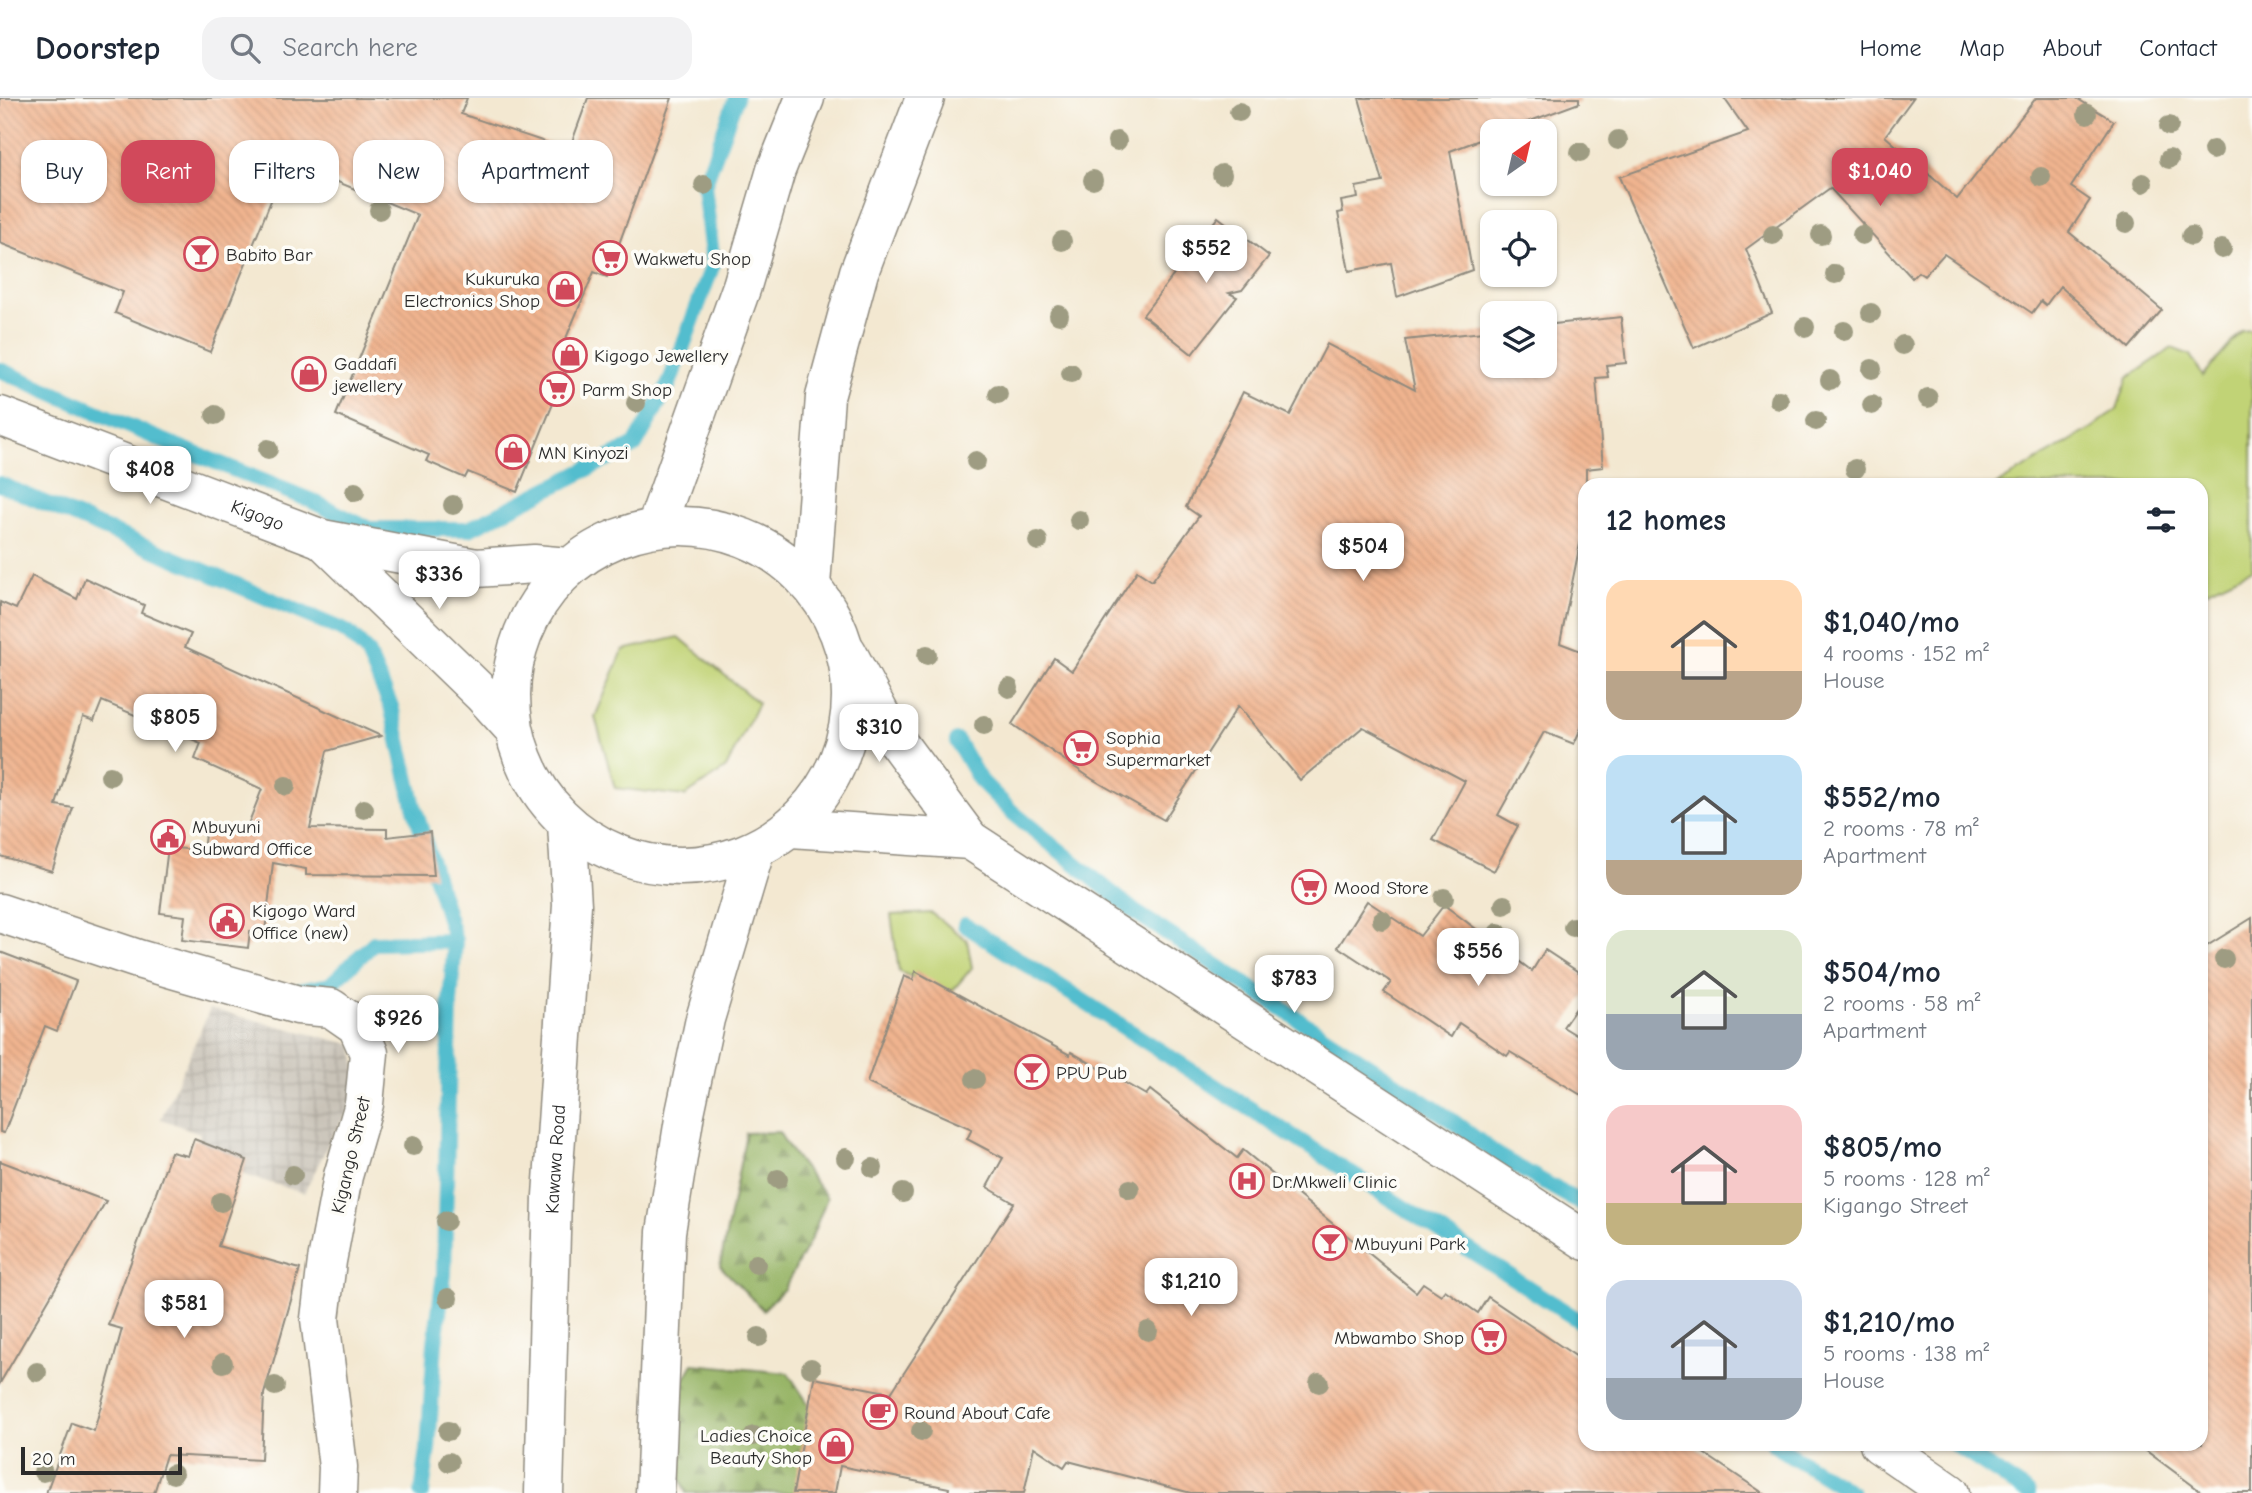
<!DOCTYPE html>
<html lang="en">
<head>
<meta charset="utf-8">
<style>
	body { margin:0; font-family:"Comic Neue",sans-serif; background:#f2f2f3; color:#1f2937; height:100vh; display:flex; flex-direction:column; font-size:26px; white-space:nowrap }
	* { box-sizing:border-box; margin:0 }
	p { font-size:23px; color:#747a83 }
	.icon { flex:none; width:38px; height:38px; fill:none; stroke:currentColor; stroke-width:2; stroke-linecap:round; stroke-linejoin:round }
	.map { position:relative; flex:1; overflow:hidden }
	.drawer { position:absolute; left:1578px; top:380px; width:630px; height:973px; display:flex; flex-direction:column; background:#fff; border-radius:21px; box-shadow:0 2px 5px #0004 }
	.drawer>* { flex:none }
	.hud { position:absolute; left:21px; top:42px; width:665px; height:63px; display:flex; gap:14px }
	.needle { width:46px; rotate:34deg }
	.fabs { position:absolute; left:1480px; top:21px; display:grid; gap:14px }
	.fabs a { display:grid; place-items:center; width:77px; height:77px; border-radius:14px; background:#fff; box-shadow:0 2px 5px #0004; font-size:35px }
	.scale { position:absolute; left:21px; bottom:18px; width:161px; box-sizing:border-box; padding-left:7px; border:4px solid #2b2b2b; border-top:0; font-size:19px; line-height:24px; white-space:nowrap; color:#2b2b2b; -webkit-text-stroke:5px #fdfcf7; paint-order:stroke }
	.price { position:absolute; translate:-50% -60px; padding:0 16px; border-radius:14px; background:#fff; color:#222; font-size:23px; line-height:46px; filter:drop-shadow(0 2px 4px #0008) }
	.price::after { content:''; position:absolute; left:50%; top:42px; width:21px; height:16px; margin-left:-10px; background:inherit; clip-path:polygon(0 0,100% 0,50% 100%) }
	.price.active { background:#d1495b; color:#fff }
	ul { padding:0; list-style:none }
	li { display:flex; align-items:center; gap:21px; height:175px; padding:0 28px }
	li span { display:grid; place-items:center; flex:none; width:196px; height:140px; border-radius:21px; color:#555 }
	li>.icon { margin-inline-start:auto }
	span .icon { width:84px; height:84px; fill:#fffc; stroke-width:1 }
	li b { font-size:30px }
	h2 { display:flex; justify-content:space-between; align-items:center; height:84px; padding:0 28px; font-size:30px }
	.tag { padding:0 24px; border-radius:21px; background:#fff; box-shadow:0 2px 5px #0004; font-size:24px; line-height:63px }
	.tag.active { background:#d1495b; color:#fff }
	header { display:flex; align-items:center; gap:42px; box-sizing:border-box; height:98px; padding:0 35px; background:#fff; border-bottom:2px solid #e0e1e3 }
	header strong { font-size:33px }
	nav { display:flex; gap:38px; margin-inline-start:auto; font-size:24px }
	.search { width:490px; height:63px; background:#f2f2f3; display:flex; align-items:center; gap:18px; box-sizing:border-box; padding:0 24px; border-radius:21px; color:#747a83; font-size:26px }
	.map>svg:first-child { display:block }
	.industrial { fill:url(#industrial-grid) }
	.grass { fill:#c1d376; stroke:#767f50; stroke-width:2 }
	.forest { fill:url(#forest-firs); stroke:#627049; stroke-width:2 }
	.lines { fill:none; stroke-linecap:round; stroke-linejoin:round }
	.stream { stroke:#52bdce; stroke-width:16 }
	.building { fill:url(#building-back-hatch) }
	.minor-casing { stroke:#8f8a7e; stroke-width:41 }
	.major-casing { stroke:#8f8a7e; stroke-width:41 }
	.minor { stroke:#fff; stroke-width:38 }
	.major { stroke:#fff; stroke-width:38 }
	.tree { fill:#9e9c82 }
	.labels { text-anchor:middle; stroke-width:7; stroke-linejoin:round; paint-order:stroke }
	.poi-label { font-size:19px; fill:#2b2b2b; stroke:#fdfcf7; text-anchor:start }
	.street-label { font-size:19px; fill:#2b2b2b; stroke:#fdfcf7 }
</style>
</head>
<body>
<header>
<strong>Doorstep</strong>
<div class="search"><svg class="icon" aria-label="search" viewBox="0 0 24 24"><circle cx="10" cy="10" r="6"/><path d="M15 15l6 6"/></svg>Search here</div>
<nav><a>Home</a><a>Map</a><a>About</a><a>Contact</a></nav>
</header>
<div class="map">
<svg width="2252" height="1395" viewBox="0 0 2252 1395">
	<defs>
		<pattern id="industrial-grid" width="8" height="8" patternUnits="userSpaceOnUse" patternTransform="scale(1.75)"><rect width="8" height="8" fill="#c9c3b8"/><path d="M0 4h8M4 0v8" fill="none" stroke="#ada89e"/></pattern>
		<pattern id="forest-firs" width="22" height="20" patternUnits="userSpaceOnUse" patternTransform="scale(1.75)"><rect width="22" height="20" fill="#98b567"/><path d="M5 1l3.5 6h-7zM16 11l3.5 6h-7z" fill="#7c9355"/></pattern>
		<pattern id="building-back-hatch" width="6" height="6" patternUnits="userSpaceOnUse" patternTransform="scale(1.75)"><rect width="6" height="6" fill="#f0b48f"/><path d="M-1 5l2 2M0 0l6 6M5-1l2 2" fill="none" stroke="#ce9b7c"/></pattern>
	</defs>
	<rect width="100%" height="100%" fill="#fdfcf7"/>
	<filter id="ink" filterUnits="userSpaceOnUse"><feTurbulence type="fractalNoise" baseFrequency=".0143" numOctaves="2"/><feDisplacementMap in="SourceGraphic" scale="14" xChannelSelector="R" yChannelSelector="G"/><feConvolveMatrix kernelMatrix="1 2 1 2 8 2 1 2 1" color-interpolation-filters="sRGB"/></filter>
	<filter id="wash" filterUnits="userSpaceOnUse"><feTurbulence type="fractalNoise" baseFrequency=".00686" numOctaves="4" result="noise"/><feDisplacementMap in="SourceGraphic" scale="28" xChannelSelector="R" yChannelSelector="G"/><feGaussianBlur stdDeviation="1.57" result="paint"/><feColorMatrix in="noise" values="0 0 0 0 0 0 0 0 0 0 0 0 0 0 0 0 0 1.4 0 .05"/><feComposite in="paint" operator="in"/></filter>
	<g filter="url(#wash)">
		<rect width="100%" height="100%" fill="#f3e8d1"/>
		<!-- industrial -->
		<polygon class="industrial" points="210,911 354,947 357,999 332,1039 304,1095 192,1061 200,1035 161,1021"/>
		<!-- grass -->
		<g class="grass">
			<polygon points="2252,232 2252,471 2202,495 2202,387 1996,387 2092,330 2117,311 2128,280 2172,250 2190,257 2203,278 2242,233"/>
			<polygon points="679,539 758,605 726,670 685,698 615,690 595,619 623,552"/>
			<polygon points="931,815 967,842 972,870 952,893 899,874 891,817"/>
		</g>
		<!-- forest -->
		<g class="forest">
			<path d="M779,1034C792,1058 812,1078 827,1100L811,1141L784,1191L763,1212L720,1168L746,1035Z"/>
			<polygon points="693,1266 788,1275 817,1319 817,1395 686,1395 658,1326"/>
		</g>
		<g class="lines">
			<!-- stream -->
			<g class="stream">
				<polyline points="0,272 159,341 312,403 369,431 469,431 635,347 669,286 713,166 704,88 736,0"/>
				<polyline points="0,386 347,534 367,554 391,608 414,708 455,843 450,905 444,1176 435,1245 428,1351 422,1395"/>
				<polyline points="957,643 979,681 1012,714 1135,814 1447,1019 1500,1059 1586,1108"/>
				<polyline points="965,827 1586,1227"/>
				<polyline points="298,893 330,887 374,845 455,843"/>
				<polyline points="1773,1346 1852,1395"/>
				<polyline points="1954,1346 2028,1395"/>
			</g>
		</g>
		<g id="blocks">
			<!-- building -->
			<g class="building">
				<polygon points="0,0 467,0 461,16 569,52 588,0 672,0 607,179 594,174 558,259 570,264 517,394 468,374 465,380 426,363 429,357 336,317 418,117 287,63 210,254 115,215 123,194 0,145"/>
				<polygon points="1359,0 1579,0 1579,5 1503,33 1493,33 1493,37 1450,53 1472,172 1397,199 1391,165 1349,173 1338,115 1343,114 1341,103 1358,100 1356,89 1383,84"/>
				<polygon points="1724,0 1913,0 1885,38 1957,101 2036,0 2076,0 2114,23 2071,89 2090,102 2069,134 2162,212 2129,250 2060,188 2046,207 2041,203 2032,215 1944,156 1924,178 1918,174 1912,180 1830,90 1746,151 1772,215 1694,250 1619,79 1748,34"/>
				<polygon points="1218,119 1269,158 1242,192 1229,195 1237,199 1192,256 1143,217"/>
				<polygon points="1621,219 1626,265 1606,267 1608,279 1596,280 1603,369 1586,371 1586,416 1560,545 1586,555 1586,619 1574,646 1544,634 1498,717 1518,728 1494,773 1433,742 1465,683 1363,629 1300,682 1238,608 1164,722 1092,681 1012,626 1054,560 1072,573 1137,473 1152,483 1199,418 1186,409 1243,294 1290,317 1327,246 1415,292 1405,242 1493,233 1493,268 1545,268 1545,227"/>
				<polygon points="32,478 77,501 85,480 144,507 141,515 191,536 185,549 381,638 327,653 310,730 387,731 387,739 430,734 434,778 306,777 306,771 273,765 265,834 250,833 248,850 182,842 185,818 160,815 168,749 229,756 203,752 206,729 247,729 262,691 195,661 201,645 102,603 94,623 83,619 56,707 73,710 52,773 0,758 0,504 16,511"/>
				<polygon points="1367,803 1420,838 1444,807 1532,873 1545,852 1586,879 1586,896 1563,929 1586,943 1586,1000 1510,954 1507,958 1459,925 1451,939 1384,894 1391,884 1338,849"/>
				<polygon points="2252,820 2252,1395 2203,1395 2137,1346 2202,1346 2202,851"/>
				<polygon points="0,854 76,883 57,933 45,928 4,1035 0,1034"/>
				<polygon points="915,873 1070,957 1071,954 1146,997 1150,992 1237,1060 1243,1052 1416,1194 1423,1185 1441,1197 1445,1192 1478,1215 1488,1199 1586,1265 1586,1346 1690,1346 1763,1395 1191,1395 1068,1363 1064,1369 1034,1349 1024,1395 948,1395 949,1390 840,1368 835,1395 793,1395 814,1280 891,1295 1014,1105 987,1089 1003,1060 967,1041 972,1031 867,985 904,878 913,882"/>
				<polygon points="194,1041 247,1062 218,1148 300,1171 264,1296 261,1362 166,1357 154,1395 46,1395 72,1325 94,1333 122,1231 108,1227 171,1054 188,1058"/>
				<polygon points="0,1063 106,1103 0,1285"/>
			</g>
		</g>
	</g>
	<g filter="url(#ink)">
		<use href="#blocks" fill-opacity="0" stroke="#8f8a7e" stroke-width="2"/>
		<g class="lines">
			<!-- minor casing -->
			<g class="minor-casing">
				<g id="minor">
					<polyline points="847,554 889,633 970,742 1586,1143"/>
					<polyline points="791,730 970,742"/>
					<polyline points="0,815 138,861 298,907 331,910 357,928 369,955 364,1006 343,1078 327,1163 320,1221 338,1369 337,1395"/>
					<polyline points="1879,1346 1950,1395"/>
				</g>
			</g>
			<!-- major casing -->
			<g class="major-casing">
				<g id="major">
					<path id="s1" d="M0,318L322,441L476,470L534,466L568,469"/>
					<circle cx="681" cy="598" r="170"/>
					<polyline points="656,429 742,188 776,72 805,0"/>
					<polyline points="322,441 482,596 512,629"/>
					<polyline points="811,487 825,299 859,174 925,0"/>
					<path id="s2" d="M544,1395L552,1098L572,807L567,726"/>
					<polyline points="655,1395 666,1134 685,1015 705,921 755,753"/>
				</g>
			</g>
			<!-- minor -->
			<use href="#minor" class="minor"/>
			<!-- major -->
			<use href="#major" class="major"/>
		</g>
		<!-- trees -->
		<g class="tree">
			<circle cx="1239" cy="14" r="10"/>
			<circle cx="2087" cy="16" r="10"/>
			<circle cx="2169" cy="28" r="10"/>
			<circle cx="1618" cy="42" r="10"/>
			<circle cx="1117" cy="43" r="10"/>
			<circle cx="2213" cy="52" r="10"/>
			<circle cx="1580" cy="54" r="10"/>
			<circle cx="2169" cy="61" r="10"/>
			<circle cx="1222" cy="76" r="10"/>
			<circle cx="2041" cy="79" r="10"/>
			<circle cx="1093" cy="82" r="10"/>
			<circle cx="2143" cy="85" r="10"/>
			<circle cx="704" cy="87" r="10"/>
			<circle cx="379" cy="112" r="10"/>
			<circle cx="2126" cy="125" r="10"/>
			<circle cx="1773" cy="137" r="10"/>
			<circle cx="1821" cy="137" r="10"/>
			<circle cx="1862" cy="137" r="10"/>
			<circle cx="2191" cy="138" r="10"/>
			<circle cx="1062" cy="143" r="10"/>
			<circle cx="2222" cy="151" r="10"/>
			<circle cx="1835" cy="176" r="10"/>
			<circle cx="1871" cy="215" r="10"/>
			<circle cx="1059" cy="217" r="10"/>
			<circle cx="1805" cy="229" r="10"/>
			<circle cx="1844" cy="233" r="10"/>
			<circle cx="1903" cy="247" r="10"/>
			<circle cx="1872" cy="271" r="10"/>
			<circle cx="1071" cy="275" r="10"/>
			<circle cx="1830" cy="282" r="10"/>
			<circle cx="998" cy="296" r="10"/>
			<circle cx="1928" cy="300" r="10"/>
			<circle cx="1779" cy="302" r="10"/>
			<circle cx="636" cy="305" r="10"/>
			<circle cx="1872" cy="307" r="10"/>
			<circle cx="215" cy="317" r="10"/>
			<circle cx="1816" cy="323" r="10"/>
			<circle cx="268" cy="351" r="10"/>
			<circle cx="976" cy="363" r="10"/>
			<circle cx="1855" cy="371" r="10"/>
			<circle cx="355" cy="394" r="10"/>
			<circle cx="453" cy="407" r="10"/>
			<circle cx="1079" cy="422" r="10"/>
			<circle cx="1038" cy="443" r="10"/>
			<circle cx="927" cy="557" r="10"/>
			<circle cx="1009" cy="590" r="10"/>
			<circle cx="984" cy="627" r="10"/>
			<circle cx="110" cy="678" r="10"/>
			<circle cx="286" cy="688" r="10"/>
			<circle cx="364" cy="711" r="10"/>
			<circle cx="1444" cy="800" r="10"/>
			<circle cx="1504" cy="807" r="10"/>
			<circle cx="1382" cy="822" r="10"/>
			<circle cx="1573" cy="829" r="10"/>
			<circle cx="1498" cy="835" r="10"/>
			<circle cx="2224" cy="861" r="10"/>
			<circle cx="975" cy="981" r="10"/>
			<circle cx="413" cy="1048" r="10"/>
			<circle cx="846" cy="1060" r="10"/>
			<circle cx="873" cy="1070" r="10"/>
			<circle cx="293" cy="1077" r="10"/>
			<circle cx="778" cy="1081" r="10"/>
			<circle cx="1130" cy="1091" r="10"/>
			<circle cx="903" cy="1095" r="10"/>
			<circle cx="221" cy="1104" r="10"/>
			<circle cx="446" cy="1123" r="10"/>
			<circle cx="756" cy="1166" r="10"/>
			<circle cx="448" cy="1200" r="10"/>
			<circle cx="1148" cy="1233" r="10"/>
			<circle cx="759" cy="1239" r="10"/>
			<circle cx="223" cy="1265" r="10"/>
			<circle cx="811" cy="1270" r="10"/>
			<circle cx="37" cy="1274" r="10"/>
			<circle cx="1319" cy="1285" r="10"/>
			<circle cx="275" cy="1288" r="10"/>
			<circle cx="448" cy="1333" r="10"/>
			<circle cx="921" cy="1333" r="10"/>
			<circle cx="754" cy="1338" r="10"/>
			<circle cx="449" cy="1364" r="10"/>
			<circle cx="43" cy="1374" r="10"/>
			<circle cx="173" cy="1376" r="10"/>
		</g>
	</g>
	<!-- icons -->
	<defs>
		<g id="bar-ring" transform="scale(1.75)"><circle r="9.5" fill="#fdfcf7" stroke="#d1495b" stroke-width="1.5"/><path d="M-6-5H6L.8 .8V4.5H3.5V6h-7V4.5H-.8V.8Z" fill="#d1495b"/></g>
		<g id="supermarket-ring" transform="scale(1.75)"><circle r="9.5" fill="#fdfcf7" stroke="#d1495b" stroke-width="1.5"/><path d="M-6-5.5h2.5l.6 2H6L4.5 2H-2.5L-4.4-4H-6ZM-1.5 3.2a1.3 1.3 0 1 0 .1 0ZM3 3.2a1.3 1.3 0 1 0 .1 0Z" fill="#d1495b"/></g>
		<g id="shop-ring" transform="scale(1.75)"><circle r="9.5" fill="#fdfcf7" stroke="#d1495b" stroke-width="1.5"/><path d="M-5-2.5h2.3a2.7 3.5 0 0 1 5.4 0H5L5.5 6h-11ZM-1.5-2.5h3a1.5 2.3 0 0 0-3 0Z" fill="#d1495b"/></g>
		<g id="civic-ring" transform="scale(1.75)"><circle r="9.5" fill="#fdfcf7" stroke="#d1495b" stroke-width="1.5"/><path d="M-.6-6.5H3V-4.5H.6V-3L4-1V1h2V6H-6V1h2V-1L-.6-3ZM-1.2 2.5V6h2.4V2.5Z" fill="#d1495b"/></g>
		<g id="hospital-ring" transform="scale(1.75)"><circle r="9.5" fill="#fdfcf7" stroke="#d1495b" stroke-width="1.5"/><path d="M-5-5h3v3.5h4V-5h3V5h-3V1.5h-4V5h-3Z" fill="#d1495b"/></g>
		<g id="cafe-ring" transform="scale(1.75)"><circle r="9.5" fill="#fdfcf7" stroke="#d1495b" stroke-width="1.5"/><path d="M-5.5-4.5H6V0H3Q3 3.5 0 3.5H-2.5Q-5.5 3.5-5.5 0ZM3-3.2v2h1.7v-2ZM-6 4.5H4V6H-6Z" fill="#d1495b"/></g>
	</defs>
	<g fill-rule="evenodd">
		<use href="#bar-ring" x="201" y="156"/>
		<use href="#supermarket-ring" x="610" y="160"/>
		<use href="#shop-ring" x="565" y="191"/>
		<use href="#shop-ring" x="570" y="257"/>
		<use href="#shop-ring" x="309" y="276"/>
		<use href="#supermarket-ring" x="557" y="291"/>
		<use href="#shop-ring" x="513" y="354"/>
		<use href="#supermarket-ring" x="1081" y="650"/>
		<use href="#civic-ring" x="168" y="739"/>
		<use href="#supermarket-ring" x="1309" y="789"/>
		<use href="#civic-ring" x="227" y="823"/>
		<use href="#bar-ring" x="1032" y="974"/>
		<use href="#hospital-ring" x="1247" y="1083"/>
		<use href="#bar-ring" x="1330" y="1145"/>
		<use href="#supermarket-ring" x="1489" y="1239"/>
		<use href="#cafe-ring" x="880" y="1314"/>
		<use href="#shop-ring" x="836" y="1348"/>
	</g>
	<g class="labels">
		<!-- poi labels -->
		<g class="poi-label">
			<text x="226" y="163">Babito Bar</text>
			<text x="634" y="167">Wakwetu Shop</text>
			<text x="540" y="187" text-anchor="end">Kukuruka<tspan x="540" dy="22">Electronics Shop</tspan></text>
			<text x="594" y="264">Kigogo Jewellery</text>
			<text x="334" y="272">Gaddafi<tspan x="334" dy="22">jewellery</tspan></text>
			<text x="582" y="298">Parm Shop</text>
			<text x="538" y="361">MN Kinyozi</text>
			<text x="1106" y="646">Sophia<tspan x="1106" dy="22">Supermarket</tspan></text>
			<text x="192" y="735">Mbuyuni<tspan x="192" dy="22">Subward Office</tspan></text>
			<text x="1334" y="796">Mood Store</text>
			<text x="252" y="819">Kigogo Ward<tspan x="252" dy="22">Office (new)</tspan></text>
			<text x="1056" y="981">PPU Pub</text>
			<text x="1272" y="1090">Dr.Mkweli Clinic</text>
			<text x="1354" y="1152">Mbuyuni Park</text>
			<text x="1464" y="1246" text-anchor="end">Mbwambo Shop</text>
			<text x="904" y="1321">Round About Cafe</text>
			<text x="812" y="1344" text-anchor="end">Ladies Choice<tspan x="812" dy="22">Beauty Shop</tspan></text>
		</g>
		<!-- street labels -->
		<g class="street-label">
			<text dy="7" stroke="none"><textPath href="#s1" startOffset="276">Kigogo</textPath></text>
			<text transform="translate(350 1057) rotate(-77)" y="7">Kigango Street</text>
			<text dy="7" stroke="none"><textPath href="#s2" startOffset="334">Kawawa Road</textPath></text>
		</g>
	</g>
</svg>
<div class="fabs">
<a><svg class="needle" viewBox="-14 -14 28 28"><path d="M0-13l5 13h-10z" fill="#e53935"/><path d="M0 13l5-13h-10z" fill="#747a83"/></svg></a>
<a><svg class="icon" aria-label="locate" viewBox="0 0 24 24"><circle cx="12" cy="12" r="6"/><path d="M12 2v4M12 18v4M2 12h4M18 12h4"/></svg></a>
<a><svg class="icon" aria-label="layers" viewBox="0 0 24 24"><path d="M12 4l9 5-9 5-9-5zM3 14l9 5 9-5"/></svg></a>
</div>
<div class="scale">20 m</div>
<b class="price active" style="left:1880px;top:110px">$1,040</b>
<b class="price" style="left:1206px;top:187px">$552</b>
<b class="price" style="left:150px;top:408px">$408</b>
<b class="price" style="left:1363px;top:485px">$504</b>
<b class="price" style="left:439px;top:513px">$336</b>
<b class="price" style="left:175px;top:656px">$805</b>
<b class="price" style="left:879px;top:666px">$310</b>
<b class="price" style="left:1478px;top:890px">$556</b>
<b class="price" style="left:1294px;top:917px">$783</b>
<b class="price" style="left:398px;top:957px">$926</b>
<b class="price" style="left:1191px;top:1220px">$1,210</b>
<b class="price" style="left:184px;top:1242px">$581</b>
<div class="hud">
<a class="tag">Buy</a>
<a class="tag active">Rent</a>
<a class="tag">Filters</a>
<a class="tag">New</a>
<a class="tag">Apartment</a>
</div>
<section class="drawer">
<h2>12 homes<svg class="icon" aria-label="filters" viewBox="0 0 24 24"><path d="M4 7h16M4 17h16"/><circle cx="9" cy="7" r="2"/><circle cx="15" cy="17" r="2"/></svg></h2>
<ul>
<li><span style="background:linear-gradient(#ffd9b3 65%,#b9a48a 0)"><svg class="icon" aria-label="home" viewBox="0 0 24 24"><path d="M3 11l9-7 9 7M6 9v11h12V9"/></svg></span><div><b>$1,040/mo</b><p>4 rooms · 152 m²</p><p>House</p></div></li>
<li><span style="background:linear-gradient(#bfe0f5 75%,#b9a48a 0)"><svg class="icon" aria-label="home" viewBox="0 0 24 24"><path d="M3 11l9-7 9 7M6 9v11h12V9"/></svg></span><div><b>$552/mo</b><p>2 rooms · 78 m²</p><p>Apartment</p></div></li>
<li><span style="background:linear-gradient(#dfe7d0 60%,#9aa5b1 0)"><svg class="icon" aria-label="home" viewBox="0 0 24 24"><path d="M3 11l9-7 9 7M6 9v11h12V9"/></svg></span><div><b>$504/mo</b><p>2 rooms · 58 m²</p><p>Apartment</p></div></li>
<li><span style="background:linear-gradient(#f6c9c9 70%,#c2b280 0)"><svg class="icon" aria-label="home" viewBox="0 0 24 24"><path d="M3 11l9-7 9 7M6 9v11h12V9"/></svg></span><div><b>$805/mo</b><p>5 rooms · 128 m²</p><p>Kigango Street</p></div></li>
<li><span style="background:linear-gradient(#c9d6e8 70%,#9aa5b1 0)"><svg class="icon" aria-label="home" viewBox="0 0 24 24"><path d="M3 11l9-7 9 7M6 9v11h12V9"/></svg></span><div><b>$1,210/mo</b><p>5 rooms · 138 m²</p><p>House</p></div></li>
</ul>
</section>
</div>
</body>
</html>
